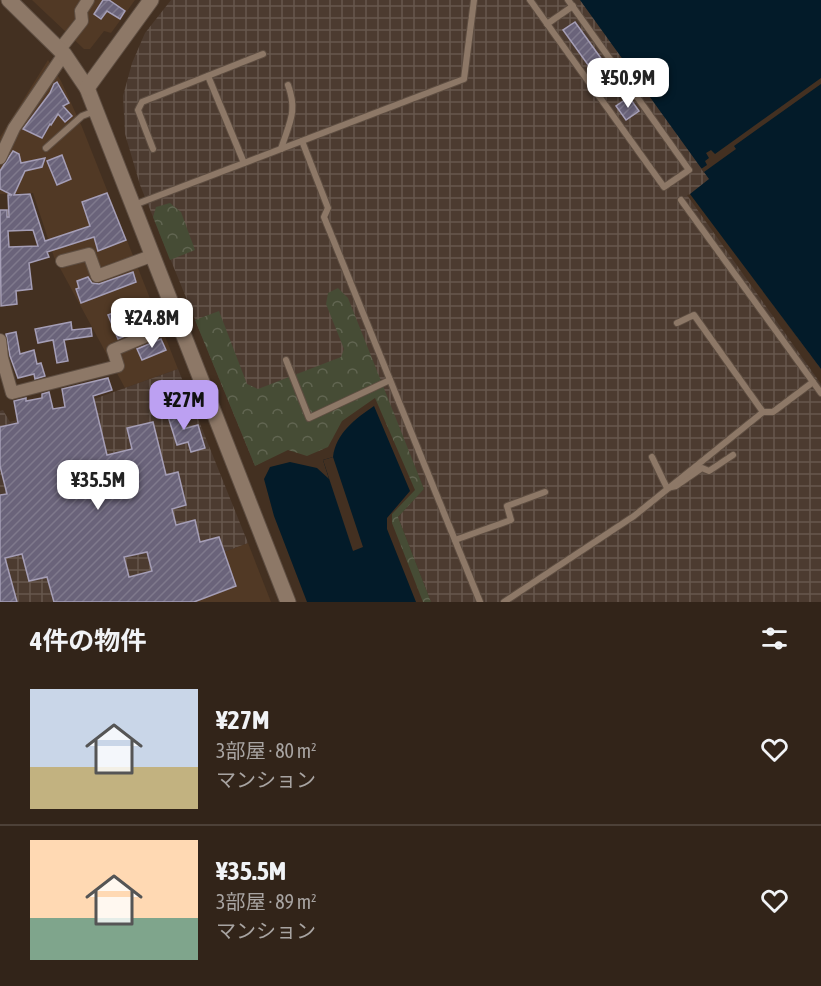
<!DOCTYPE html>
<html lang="ja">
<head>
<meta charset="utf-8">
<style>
	body { margin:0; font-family:"Asap Condensed","Noto Sans JP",sans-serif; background:#3a2c22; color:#f1f3f6; height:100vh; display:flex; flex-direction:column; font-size:22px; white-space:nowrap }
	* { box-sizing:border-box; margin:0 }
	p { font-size:20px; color:#a8a4a2 }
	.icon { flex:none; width:33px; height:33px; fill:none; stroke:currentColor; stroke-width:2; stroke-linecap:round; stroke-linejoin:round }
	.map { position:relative; height:602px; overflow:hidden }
	.details { display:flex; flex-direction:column; background:#322419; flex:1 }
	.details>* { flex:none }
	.price { position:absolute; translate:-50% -51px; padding:0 14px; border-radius:12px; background:#fff; color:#222; font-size:20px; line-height:39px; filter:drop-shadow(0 2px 3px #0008) }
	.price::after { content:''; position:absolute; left:50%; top:36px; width:18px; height:14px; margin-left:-9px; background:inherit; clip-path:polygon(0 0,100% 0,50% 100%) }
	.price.on { background:#bca0f2; color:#111 }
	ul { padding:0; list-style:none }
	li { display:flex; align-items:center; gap:18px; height:150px; padding:0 30px }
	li+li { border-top:2px solid #4d4138 }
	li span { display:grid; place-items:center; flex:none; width:168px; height:120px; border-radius:0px; color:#555 }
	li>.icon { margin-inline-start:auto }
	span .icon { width:72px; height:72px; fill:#fffc; stroke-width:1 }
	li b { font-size:26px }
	h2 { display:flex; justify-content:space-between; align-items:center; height:72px; padding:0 30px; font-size:26px }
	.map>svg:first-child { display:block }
	.built { fill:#513925 }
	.industrial { fill:url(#industrial-grid) }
	.forest { fill:url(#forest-crowns) }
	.water { fill:#031b29 }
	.pier { fill:#433021 }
	.building { fill:url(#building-hatch); stroke:#a59eb6; stroke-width:1.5; fill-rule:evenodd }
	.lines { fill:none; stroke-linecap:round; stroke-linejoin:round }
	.service-casing { stroke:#5e4e42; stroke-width:8 }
	.minor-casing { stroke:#5e4e42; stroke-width:14 }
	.tertiary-casing { stroke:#5e4e42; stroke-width:17 }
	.service { stroke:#8d7867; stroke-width:6 }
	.minor { stroke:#8d7867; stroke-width:12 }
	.tertiary { stroke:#8d7867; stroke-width:15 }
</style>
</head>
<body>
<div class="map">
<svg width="821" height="602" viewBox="0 0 821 602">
	<defs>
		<pattern id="industrial-grid" width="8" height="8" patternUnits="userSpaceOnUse" patternTransform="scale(1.5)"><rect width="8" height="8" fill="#4c3b30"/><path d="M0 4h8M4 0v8" fill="none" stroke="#66574d"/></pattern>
		<pattern id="forest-crowns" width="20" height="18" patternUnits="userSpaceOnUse" patternTransform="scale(1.5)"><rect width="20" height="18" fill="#464c35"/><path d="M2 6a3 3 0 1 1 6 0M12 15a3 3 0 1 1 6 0" fill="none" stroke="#616551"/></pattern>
		<pattern id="building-hatch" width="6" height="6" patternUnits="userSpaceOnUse" patternTransform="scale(1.5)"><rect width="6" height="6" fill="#6a637a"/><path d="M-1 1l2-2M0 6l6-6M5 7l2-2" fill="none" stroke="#7f798c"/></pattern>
	</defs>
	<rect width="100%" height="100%" fill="#433021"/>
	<!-- built -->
	<g class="built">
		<polygon points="32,0 135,0 111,33 104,31 90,49 84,49"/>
		<polygon points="48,60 61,81 82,127 178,369 125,388 54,257 33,193 0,194 0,137"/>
		<polygon points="248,543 271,602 115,602 187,566"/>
	</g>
	<!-- industrial -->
	<g class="industrial">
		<polygon points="171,0 821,0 821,369 691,194 687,195 821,384 821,602 431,602 398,517 424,489 383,391 255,466 140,185 125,134 123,96 132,63 145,33"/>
		<polygon points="178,369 248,543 187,566 115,602 0,602 0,411 3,410 10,422 94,399"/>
	</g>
	<!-- forest -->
	<g class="forest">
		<polygon points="170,203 181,212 195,250 170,260 153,217 156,207"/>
		<polygon points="338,288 348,298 424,489 398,517 431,602 423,602 392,523 392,514 415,490 375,398 342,421 328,447 307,456 288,450 255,466 195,320 219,311 247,384 258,389 341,357 344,349 326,304 328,293"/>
	</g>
	<!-- water -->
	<g class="water">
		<polygon points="580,0 821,0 821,369 690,194 709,179"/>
		<path d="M374,406L410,491L387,518V529L416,602H307L274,516L264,479L270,467L290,462L317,468L329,479L323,460L333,457C336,433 355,419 374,406Z"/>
	</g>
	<!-- pier -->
	<g class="pier">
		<polygon points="821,78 821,84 734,146 736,149 704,172 701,169 707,165 705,161 709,158 706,153 711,150 715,154"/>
		<polygon points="333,457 363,547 353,551 323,460"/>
	</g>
	<!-- building -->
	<g class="building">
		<polygon points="103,0 109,0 125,11 120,19 107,11 101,19 94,14"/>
		<polygon points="575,22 613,75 601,83 563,30"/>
		<polygon points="57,82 69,103 63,106 72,116 65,122 58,114 51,125 50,124 42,138 23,129 50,93 54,84"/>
		<polygon points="629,97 639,111 626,120 616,106"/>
		<path d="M13,151L19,154L21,163L45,158L42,167L25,171L14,195L30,194L45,241L90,226L82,202L107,193L126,240L98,251L94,237L47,252L49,257L29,263L32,289L16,291L17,304L1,306L0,210H7V217H9L8,195H12L0,189V171ZM33,230L38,246L9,247L8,231Z"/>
		<polygon points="62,155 71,179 57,185 47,161"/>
		<polygon points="133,272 136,282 81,303 76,289 79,288 77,281 88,277 92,283 99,284"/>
		<polygon points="145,301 154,324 118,339 108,315"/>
		<polygon points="71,322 72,330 91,328 92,336 64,340 68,361 57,363 53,340 38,343 35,329"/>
		<polygon points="16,332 20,354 34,350 37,364 41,363 45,376 35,379 34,374 18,378 10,356 6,334"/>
		<polygon points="161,339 166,350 142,360 137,349"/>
		<path d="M108,378L112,390L93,396L107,455L132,449L127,428L153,422L166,475L178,472L186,505L172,509L176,525L195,520L200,542L219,537L236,586L194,602H54L47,577L29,581L22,554L5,558L17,602H0V495L7,494L0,466V427L18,423L14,401L26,398V401L42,398V394L49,392L53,409L65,407L62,389ZM147,552L152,571L129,577L124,557Z"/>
		<polygon points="175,403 183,429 198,425 205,448 191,452 188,442 177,445 165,407"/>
	</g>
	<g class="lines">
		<!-- service casing -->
		<g class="service-casing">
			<g id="service">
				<polyline points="530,0 664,187 689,170 568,0"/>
				<polyline points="547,24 573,6"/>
				<polyline points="208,76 244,163"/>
				<polyline points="302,141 328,208 324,217 480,602"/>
				<polyline points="46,148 82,116 95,111"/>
				<polyline points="153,149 138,110 142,102 263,54"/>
				<path d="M281,149C289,123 298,112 288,85"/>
				<polyline points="681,200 821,393"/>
				<polyline points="134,205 464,79 474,0"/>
				<polyline points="286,360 309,418 390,380"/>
				<polyline points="763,412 773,412 813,382"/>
				<polyline points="652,457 667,488 676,486 702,468 709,471 733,455"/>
				<polyline points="455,540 511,520 507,506 545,492"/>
				<polyline points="504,602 634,516 763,412 694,315 677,323"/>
			</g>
		</g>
		<!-- minor casing -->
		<g class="minor-casing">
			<g id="minor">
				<polyline points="60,49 82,21 81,11 88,0"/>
				<polyline points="0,158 14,128 64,54"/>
				<polyline points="62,261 89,254 97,276 151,256"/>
				<polyline points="0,340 2,358 12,393 118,366 113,350 178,323"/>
			</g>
		</g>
		<!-- tertiary casing -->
		<g class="tertiary-casing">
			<g id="tertiary">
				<polyline points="9,0 64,54 87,88 288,602"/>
				<polyline points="87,88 151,0"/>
			</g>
		</g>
		<!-- service -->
		<use href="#service" class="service"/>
		<!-- minor -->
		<use href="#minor" class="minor"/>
		<!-- tertiary -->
		<use href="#tertiary" class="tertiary"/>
	</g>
</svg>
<b class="price" style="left:628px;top:109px">¥50.9M</b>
<b class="price" style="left:152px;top:349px">¥24.8M</b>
<b class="price on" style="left:184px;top:431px">¥27M</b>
<b class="price" style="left:98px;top:511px">¥35.5M</b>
</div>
<section class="details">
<h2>4件の物件<svg class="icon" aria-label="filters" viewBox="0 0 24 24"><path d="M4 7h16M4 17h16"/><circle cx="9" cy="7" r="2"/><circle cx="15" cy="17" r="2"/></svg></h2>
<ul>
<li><span style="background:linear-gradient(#c9d6e8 65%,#c2b280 0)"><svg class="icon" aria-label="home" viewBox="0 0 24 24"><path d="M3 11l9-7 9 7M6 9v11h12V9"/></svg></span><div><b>¥27M</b><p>3部屋 · 80 m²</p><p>マンション</p></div><svg class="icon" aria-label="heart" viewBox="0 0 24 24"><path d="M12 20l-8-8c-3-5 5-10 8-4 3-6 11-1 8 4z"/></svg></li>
<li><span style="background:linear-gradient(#ffd9b3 65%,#7fa58c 0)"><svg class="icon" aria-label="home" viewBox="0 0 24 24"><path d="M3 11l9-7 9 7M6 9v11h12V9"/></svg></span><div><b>¥35.5M</b><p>3部屋 · 89 m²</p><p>マンション</p></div><svg class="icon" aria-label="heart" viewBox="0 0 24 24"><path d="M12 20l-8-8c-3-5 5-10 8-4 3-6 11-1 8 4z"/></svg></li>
</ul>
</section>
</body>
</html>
